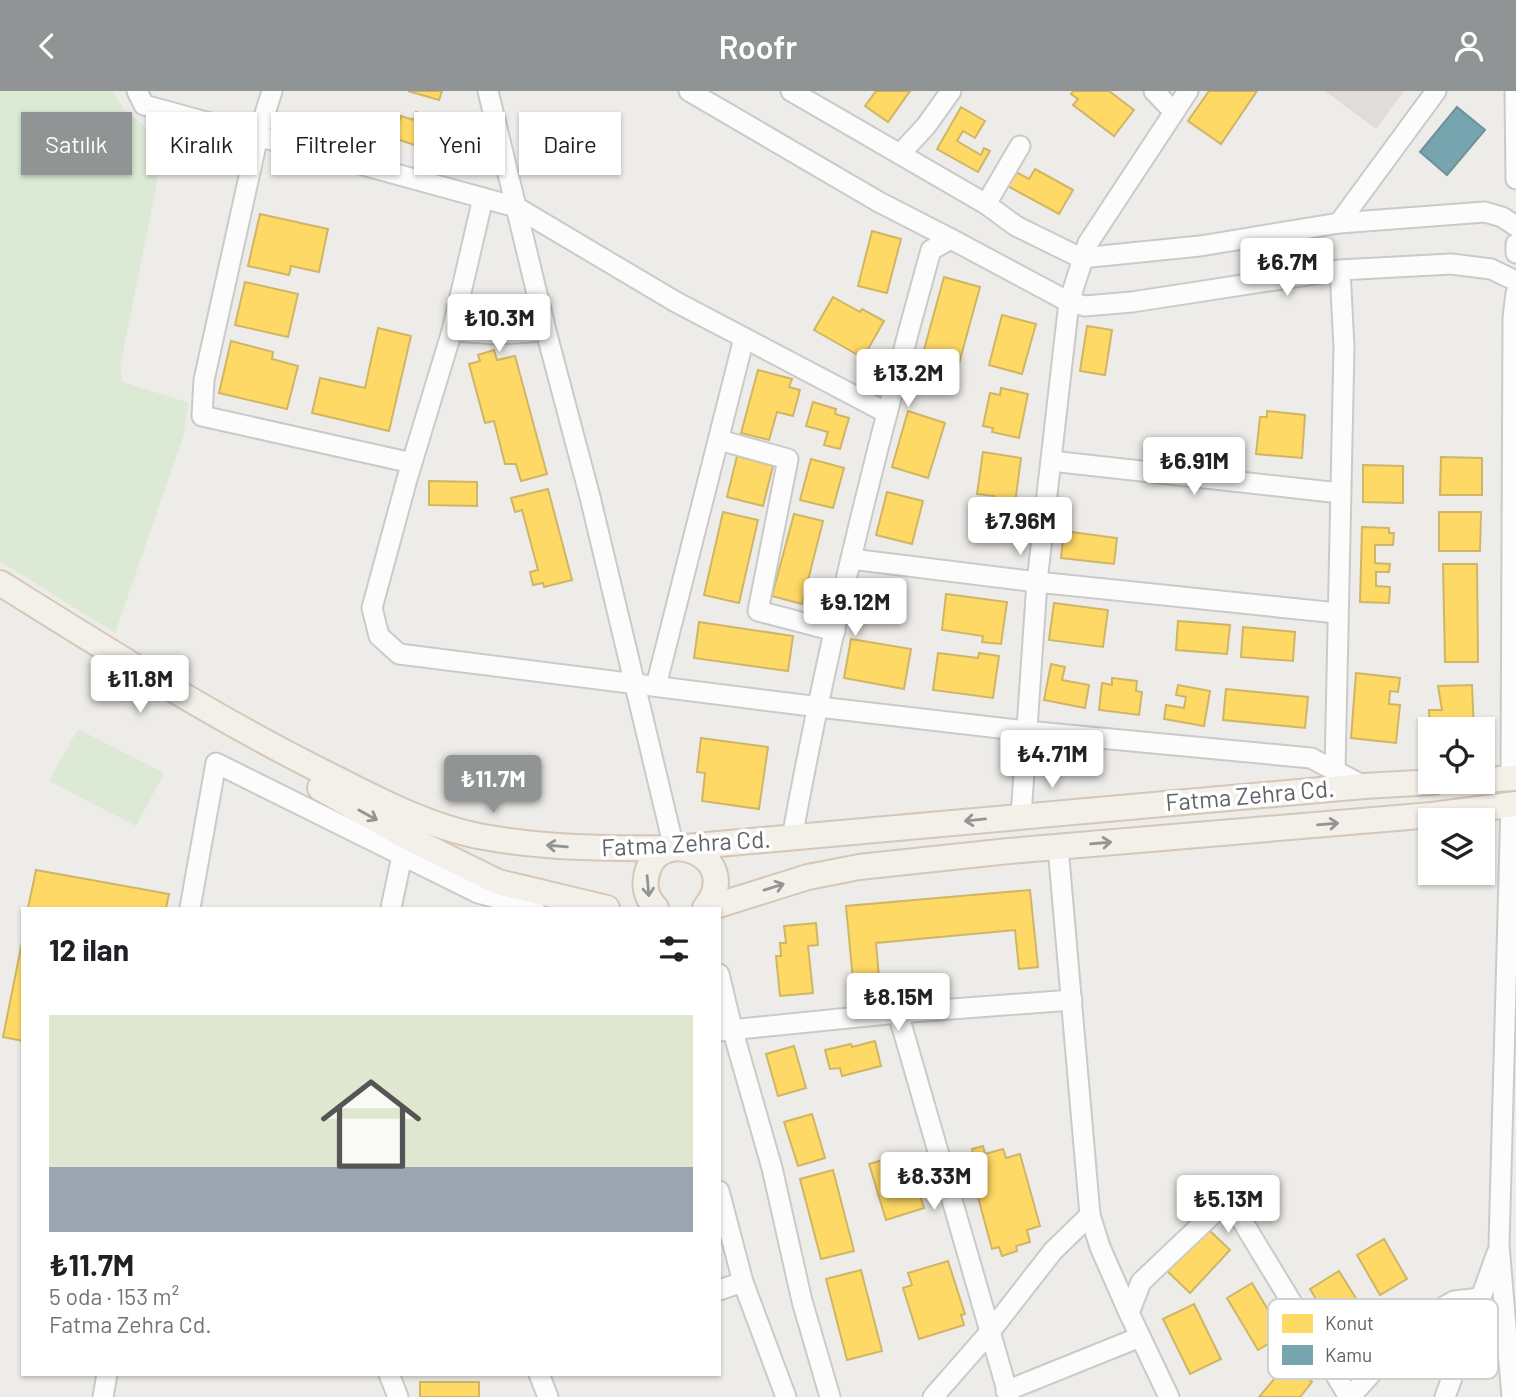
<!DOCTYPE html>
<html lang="tr">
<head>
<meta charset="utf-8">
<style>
	body { margin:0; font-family:Barlow,sans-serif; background:#f6f6f6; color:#202124; height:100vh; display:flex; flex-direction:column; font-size:26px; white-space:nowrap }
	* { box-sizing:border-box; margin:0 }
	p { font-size:23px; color:#757577 }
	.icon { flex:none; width:38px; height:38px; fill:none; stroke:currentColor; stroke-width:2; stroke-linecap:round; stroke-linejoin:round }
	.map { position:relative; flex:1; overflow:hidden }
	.drawer { position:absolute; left:21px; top:816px; width:700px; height:469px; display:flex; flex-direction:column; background:#fff; border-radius:0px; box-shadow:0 2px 5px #0004 }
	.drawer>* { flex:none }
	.guide { position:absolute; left:21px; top:21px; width:700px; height:63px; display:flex; gap:14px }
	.buttons { position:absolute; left:1418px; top:626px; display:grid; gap:14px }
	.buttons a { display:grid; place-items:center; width:77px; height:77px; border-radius:0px; background:#fff; box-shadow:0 2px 5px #0004; font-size:35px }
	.price { position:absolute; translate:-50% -60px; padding:0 16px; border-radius:7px; background:#fff; color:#222; font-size:23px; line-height:46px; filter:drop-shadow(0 2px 4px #0008) }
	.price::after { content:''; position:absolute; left:50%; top:42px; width:21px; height:16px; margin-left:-10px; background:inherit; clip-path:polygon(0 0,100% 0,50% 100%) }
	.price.active { background:#909494; color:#fff }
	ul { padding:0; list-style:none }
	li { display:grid; align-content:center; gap:14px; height:371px; padding:0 28px }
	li+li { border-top:2px solid #e0e0e0 }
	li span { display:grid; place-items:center; height:217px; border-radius:0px; color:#555 }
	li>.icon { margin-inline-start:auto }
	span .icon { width:126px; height:126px; fill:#fffc; stroke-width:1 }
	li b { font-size:30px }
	h2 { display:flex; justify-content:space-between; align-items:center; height:84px; padding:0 28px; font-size:30px }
	.chip { padding:0 24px; border-radius:0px; background:#fff; box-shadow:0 2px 5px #0004; font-size:24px; line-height:63px }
	.chip.active { background:#909494; color:#fff }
	header { display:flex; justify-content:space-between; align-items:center; height:91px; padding:0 28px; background:#909494; color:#fff; font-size:32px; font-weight:600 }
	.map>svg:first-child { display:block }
	.education { fill:#e0dcd9 }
	.green { fill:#dbe9d5 }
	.homes { fill:#ffd966; stroke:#cfb666; stroke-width:2 }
	.public { fill:#76a5af; stroke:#6f9299; stroke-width:2 }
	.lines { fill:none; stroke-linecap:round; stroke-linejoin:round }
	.minor-casing { stroke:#cacaca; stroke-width:23 }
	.major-casing { stroke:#d5c7b8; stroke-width:28 }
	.minor { stroke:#fcfcfc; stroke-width:19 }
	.major { stroke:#f3efe9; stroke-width:24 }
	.oneway { stroke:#929594 }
	.labels { text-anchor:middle; stroke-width:7; stroke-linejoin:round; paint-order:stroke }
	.street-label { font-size:24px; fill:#5e6467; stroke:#fff }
	.key { fill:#fff; stroke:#cfd0d1; stroke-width:2 }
	.key-label { font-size:19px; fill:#5e6467 }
</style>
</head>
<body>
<header><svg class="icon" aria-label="back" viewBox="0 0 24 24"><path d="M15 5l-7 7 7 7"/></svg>Roofr<svg class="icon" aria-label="person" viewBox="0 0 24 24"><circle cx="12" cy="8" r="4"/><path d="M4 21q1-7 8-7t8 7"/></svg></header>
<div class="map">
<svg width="1516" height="1306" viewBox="0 0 1516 1306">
	<rect width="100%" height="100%" fill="#eeece9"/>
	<!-- education -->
	<polygon class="education" points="1325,0 1404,0 1376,38"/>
	<!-- green -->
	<g class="green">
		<polygon points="0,0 113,0 124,19 153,42 157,91 120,275 123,291 189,312 183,346 115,542 0,470"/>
		<polygon points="78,638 164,682 136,735 49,690"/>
	</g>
	<!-- homes -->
	<g class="homes">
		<polygon points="408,0 442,0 439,9"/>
		<polygon points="876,0 910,0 888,31 865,15"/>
		<polygon points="1073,0 1109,0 1134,19 1114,45 1073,14 1078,8 1071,3"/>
		<polygon points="1209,0 1257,0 1221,53 1188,30"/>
		<polygon points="961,16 985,30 975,47 963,40 957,50 981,64 984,57 990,60 978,81 937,58"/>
		<polygon points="416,21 442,30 432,60 394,47 401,25 414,29"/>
		<polygon points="1035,78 1073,99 1059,123 1004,93 1012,79 1029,88"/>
		<polygon points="260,123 328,138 319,181 291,175 289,184 248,175"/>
		<polygon points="872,140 901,148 887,202 858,195"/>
		<polygon points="944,186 980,196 958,276 922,266"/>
		<polygon points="245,191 298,203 288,246 235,234"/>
		<polygon points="833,206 860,221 862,218 884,230 863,267 814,239"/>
		<polygon points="1002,224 1036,233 1022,283 989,274"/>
		<polygon points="1087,235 1112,239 1105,284 1080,280"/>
		<polygon points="378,237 411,245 389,340 312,322 320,287 365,297"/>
		<polygon points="231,250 273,261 272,268 298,275 287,318 219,302"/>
		<polygon points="494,259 497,269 515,265 547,383 521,390 516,373 505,373 494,330 485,332 469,273 480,270 478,264"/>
		<polygon points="758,279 792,288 789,296 800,299 793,325 777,321 769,349 741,342"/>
		<polygon points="1001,297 1028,303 1019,347 992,341 993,337 983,335 990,302 1000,304"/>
		<polygon points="813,311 836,318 835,323 849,327 840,358 824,354 828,341 806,335"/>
		<polygon points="908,320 945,332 928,387 892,376"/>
		<polygon points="1267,320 1305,324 1302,367 1256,363 1260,326 1267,326"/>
		<polygon points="983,361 1021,367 1015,412 993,409 994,405 977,403"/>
		<polygon points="737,365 773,375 763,415 727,406"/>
		<polygon points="1441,366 1482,367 1482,404 1440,404"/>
		<polygon points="811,368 844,377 833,417 800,409"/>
		<polygon points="1363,374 1403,375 1403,412 1363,411"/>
		<polygon points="429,390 477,391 477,415 429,414"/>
		<polygon points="548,398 572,489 544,496 543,492 533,494 530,481 538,479 522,419 515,421 511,407"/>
		<polygon points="887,401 923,410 912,453 876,444"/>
		<polygon points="723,421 758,429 739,512 704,504"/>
		<polygon points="1439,421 1481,421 1480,460 1439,460"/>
		<polygon points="794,423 823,430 802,513 772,505"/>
		<polygon points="1362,436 1389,437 1389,442 1394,442 1393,454 1375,454 1375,472 1390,473 1389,481 1376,481 1376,495 1390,496 1389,512 1360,511"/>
		<polygon points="1064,440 1117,447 1114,473 1061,467"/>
		<polygon points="1443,473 1477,473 1478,571 1445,571"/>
		<polygon points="946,503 1007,511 1001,553 982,551 983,545 942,539"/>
		<polygon points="1054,512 1108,519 1103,556 1049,549"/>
		<polygon points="1178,530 1230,534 1227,563 1176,559"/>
		<polygon points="699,531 793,545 788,580 694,567"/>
		<polygon points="1243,536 1295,541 1293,570 1241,566"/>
		<polygon points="851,548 911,558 904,598 844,587"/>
		<polygon points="938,562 978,567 979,562 999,565 993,607 933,599"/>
		<polygon points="1051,573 1065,576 1062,589 1089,594 1085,617 1044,609"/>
		<polygon points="1356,582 1400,587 1398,601 1390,600 1389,613 1400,614 1396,652 1351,647"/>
		<polygon points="1112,587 1137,590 1136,600 1142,601 1139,624 1099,619 1102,592 1112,594"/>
		<polygon points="1178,594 1210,600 1204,635 1164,628 1166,614 1184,617 1186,606 1176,604"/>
		<polygon points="1472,594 1474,639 1430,639 1429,619 1442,619 1438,595"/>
		<polygon points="1226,598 1308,606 1305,637 1223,629"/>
		<polygon points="701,647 768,656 759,718 702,710 705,682 697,681"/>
		<polygon points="36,779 169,803 166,817 28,817"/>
		<polygon points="1030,799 1038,876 1019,878 1015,839 876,852 880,898 854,900 846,815"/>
		<polygon points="816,832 818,854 808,855 813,902 780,905 776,865 781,865 780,852 786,852 784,835"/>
		<polygon points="23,846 23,950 3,946"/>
		<polygon points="875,950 881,975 842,985 840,977 830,978 825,959 851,953 852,956"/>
		<polygon points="794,955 806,997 778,1005 766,963"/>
		<polygon points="812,1023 825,1067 798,1075 784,1031"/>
		<polygon points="983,1055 985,1063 1003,1058 1006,1067 1020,1063 1040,1135 1027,1139 1030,1151 1016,1155 1017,1160 1002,1165 999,1156 992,1158 968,1069 974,1067 972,1058"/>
		<polygon points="907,1062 924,1117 886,1129 869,1073"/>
		<polygon points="833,1079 854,1160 821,1168 800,1088"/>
		<polygon points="1206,1136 1230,1159 1190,1202 1166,1179"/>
		<polygon points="1384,1148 1407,1188 1380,1204 1357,1164"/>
		<polygon points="948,1170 965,1223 961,1224 964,1234 919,1248 903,1197 912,1194 908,1182"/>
		<polygon points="861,1179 882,1260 847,1269 826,1188"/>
		<polygon points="1339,1180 1370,1230 1340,1248 1310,1198"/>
		<polygon points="1252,1192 1283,1244 1258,1259 1227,1207"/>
		<polygon points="1194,1213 1221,1268 1190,1283 1163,1228"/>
		<polygon points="1284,1267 1312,1291 1300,1306 1259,1306 1275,1287 1270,1283"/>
		<rect x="420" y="1291" width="59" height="15"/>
	</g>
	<!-- public -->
	<polygon class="public" points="1457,16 1485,39 1447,84 1420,61"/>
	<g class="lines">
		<!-- minor casing -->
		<g class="minor-casing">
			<g id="minor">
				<polyline points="137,0 144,14 516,116 676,211 887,322"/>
				<polyline points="272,0 258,45 204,289 202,325 412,372"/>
				<polyline points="488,0 546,240 590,406 674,757"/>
				<polyline points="689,0 879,111 951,148"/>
				<polyline points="791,0 986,113"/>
				<polyline points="1154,0 1174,21"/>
				<polyline points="1515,0 1516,88"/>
				<polyline points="1020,55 986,113 1016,135 1081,167 1200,155 1339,132 1485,121 1502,126 1516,135"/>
				<polyline points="900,63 926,35 951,0"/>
				<polyline points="483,107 452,240 407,388 372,517 379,545 399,563 819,616 1026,640 1311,667 1364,695"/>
				<polyline points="1339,132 1436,0"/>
				<polyline points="1516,153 1516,162"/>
				<polyline points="452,240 498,243 546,240"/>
				<polyline points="719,349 788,368 758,520 835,540"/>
				<polyline points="1051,370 1340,402"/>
				<polyline points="851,468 1037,491 1337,522"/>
				<polyline points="656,595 744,247"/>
				<polyline points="1335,679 1344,256 1340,179"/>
				<polyline points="1511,687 1513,227 1516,202"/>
				<polyline points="1511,713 1499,1154 1512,1306"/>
				<polyline points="1021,725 1037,491 1069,211 1088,152 1188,0"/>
				<path d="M792,747C828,549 877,352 931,159L951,148L1069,211L1085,215L1132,211L1340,179L1451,173L1491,178L1516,190"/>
				<polyline points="1058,756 1090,1124 1100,1156 1129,1222"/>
				<polyline points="190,817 216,672 478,802 534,817"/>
				<polyline points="391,817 402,765"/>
				<polyline points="719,883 732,937 772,1077 802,1210 830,1306"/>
				<polyline points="898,922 1009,1306"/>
				<polyline points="720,940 898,922 1072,909"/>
				<polyline points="719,1100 743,1191 786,1306"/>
				<polyline points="719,1199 743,1191"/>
				<polyline points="389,1283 398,1306"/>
				<polyline points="539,1283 548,1306"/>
				<polyline points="1006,1300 1140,1246"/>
				<polyline points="103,1306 107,1283"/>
				<polyline points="933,1306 989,1242 1053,1160 1090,1124"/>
				<polyline points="1169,1306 1129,1222 1141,1191 1218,1118 1238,1123 1349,1306"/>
				<polyline points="1350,1306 1419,1230 1454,1210 1481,1207"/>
				<polyline points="1445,1306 1497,1162"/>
			</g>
		</g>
		<!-- major casing -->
		<g class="major-casing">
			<g id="major">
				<path d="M0,492C109,560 216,628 331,685C379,709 425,734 478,745C543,757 608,758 674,757L1364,695L1434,691"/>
				<polyline points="1482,689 1516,687"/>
				<polyline points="320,697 405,745 498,791 607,817"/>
				<path d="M656,817C648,809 644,798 646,787C654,729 747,765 705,817"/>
				<polyline points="709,817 808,786 859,776 1009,760 1432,724 1516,713"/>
			</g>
		</g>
		<!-- minor -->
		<use href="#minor" class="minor"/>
		<!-- major -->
		<use href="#major" class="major"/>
	</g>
	<!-- one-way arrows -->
	<defs><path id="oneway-shaft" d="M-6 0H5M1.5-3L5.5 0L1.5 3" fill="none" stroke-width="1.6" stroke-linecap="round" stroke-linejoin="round" transform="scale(1.75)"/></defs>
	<g class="oneway">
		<use href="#oneway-shaft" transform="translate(368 724) rotate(29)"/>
		<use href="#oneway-shaft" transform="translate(975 729) rotate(174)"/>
		<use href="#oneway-shaft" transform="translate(1328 733) rotate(-5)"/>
		<use href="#oneway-shaft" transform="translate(1101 752) rotate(-5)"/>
		<use href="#oneway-shaft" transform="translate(557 755) rotate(-175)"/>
		<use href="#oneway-shaft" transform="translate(648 795) rotate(85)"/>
		<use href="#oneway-shaft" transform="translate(774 796) rotate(-17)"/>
	</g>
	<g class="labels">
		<!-- street labels -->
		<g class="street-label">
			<text transform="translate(1250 705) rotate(-5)" y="8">Fatma Zehra Cd.</text>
			<text transform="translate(686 753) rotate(-3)" y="8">Fatma Zehra Cd.</text>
		</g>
	</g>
	<!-- legend -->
	<rect x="1268" y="1208" width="230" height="80" rx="10" class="key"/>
	<rect x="1282" y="1223" width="31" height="19" fill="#ffd966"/>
	<rect x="1282" y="1254" width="31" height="20" fill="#76a5af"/>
	<g class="key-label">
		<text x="1325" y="1239">Konut</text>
		<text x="1325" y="1271">Kamu</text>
	</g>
</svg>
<div class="buttons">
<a><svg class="icon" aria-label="locate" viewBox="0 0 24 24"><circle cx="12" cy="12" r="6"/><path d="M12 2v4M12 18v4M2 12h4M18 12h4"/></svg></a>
<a><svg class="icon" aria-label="layers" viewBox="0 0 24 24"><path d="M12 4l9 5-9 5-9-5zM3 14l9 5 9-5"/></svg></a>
</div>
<b class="price" style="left:1287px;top:207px">₺6.7M</b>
<b class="price" style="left:499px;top:263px">₺10.3M</b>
<b class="price" style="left:908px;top:318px">₺13.2M</b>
<b class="price" style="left:1194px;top:406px">₺6.91M</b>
<b class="price" style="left:1020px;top:466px">₺7.96M</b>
<b class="price" style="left:855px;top:547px">₺9.12M</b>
<b class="price" style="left:140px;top:624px">₺11.8M</b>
<b class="price" style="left:1052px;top:699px">₺4.71M</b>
<b class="price active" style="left:493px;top:724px">₺11.7M</b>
<b class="price" style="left:898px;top:942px">₺8.15M</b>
<b class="price" style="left:934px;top:1121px">₺8.33M</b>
<b class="price" style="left:1228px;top:1144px">₺5.13M</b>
<div class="guide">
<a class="chip active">Satılık</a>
<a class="chip">Kiralık</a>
<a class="chip">Filtreler</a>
<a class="chip">Yeni</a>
<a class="chip">Daire</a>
</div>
<section class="drawer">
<h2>12 ilan<svg class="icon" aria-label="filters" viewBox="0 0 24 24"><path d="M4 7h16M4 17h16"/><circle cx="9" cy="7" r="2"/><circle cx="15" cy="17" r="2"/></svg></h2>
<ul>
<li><span style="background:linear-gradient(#dfe7d0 70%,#9aa5b1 0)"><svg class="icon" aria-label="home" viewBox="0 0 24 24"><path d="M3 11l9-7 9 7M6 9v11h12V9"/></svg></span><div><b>₺11.7M</b><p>5 oda · 153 m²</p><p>Fatma Zehra Cd.</p></div></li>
</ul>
</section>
</div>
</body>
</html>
